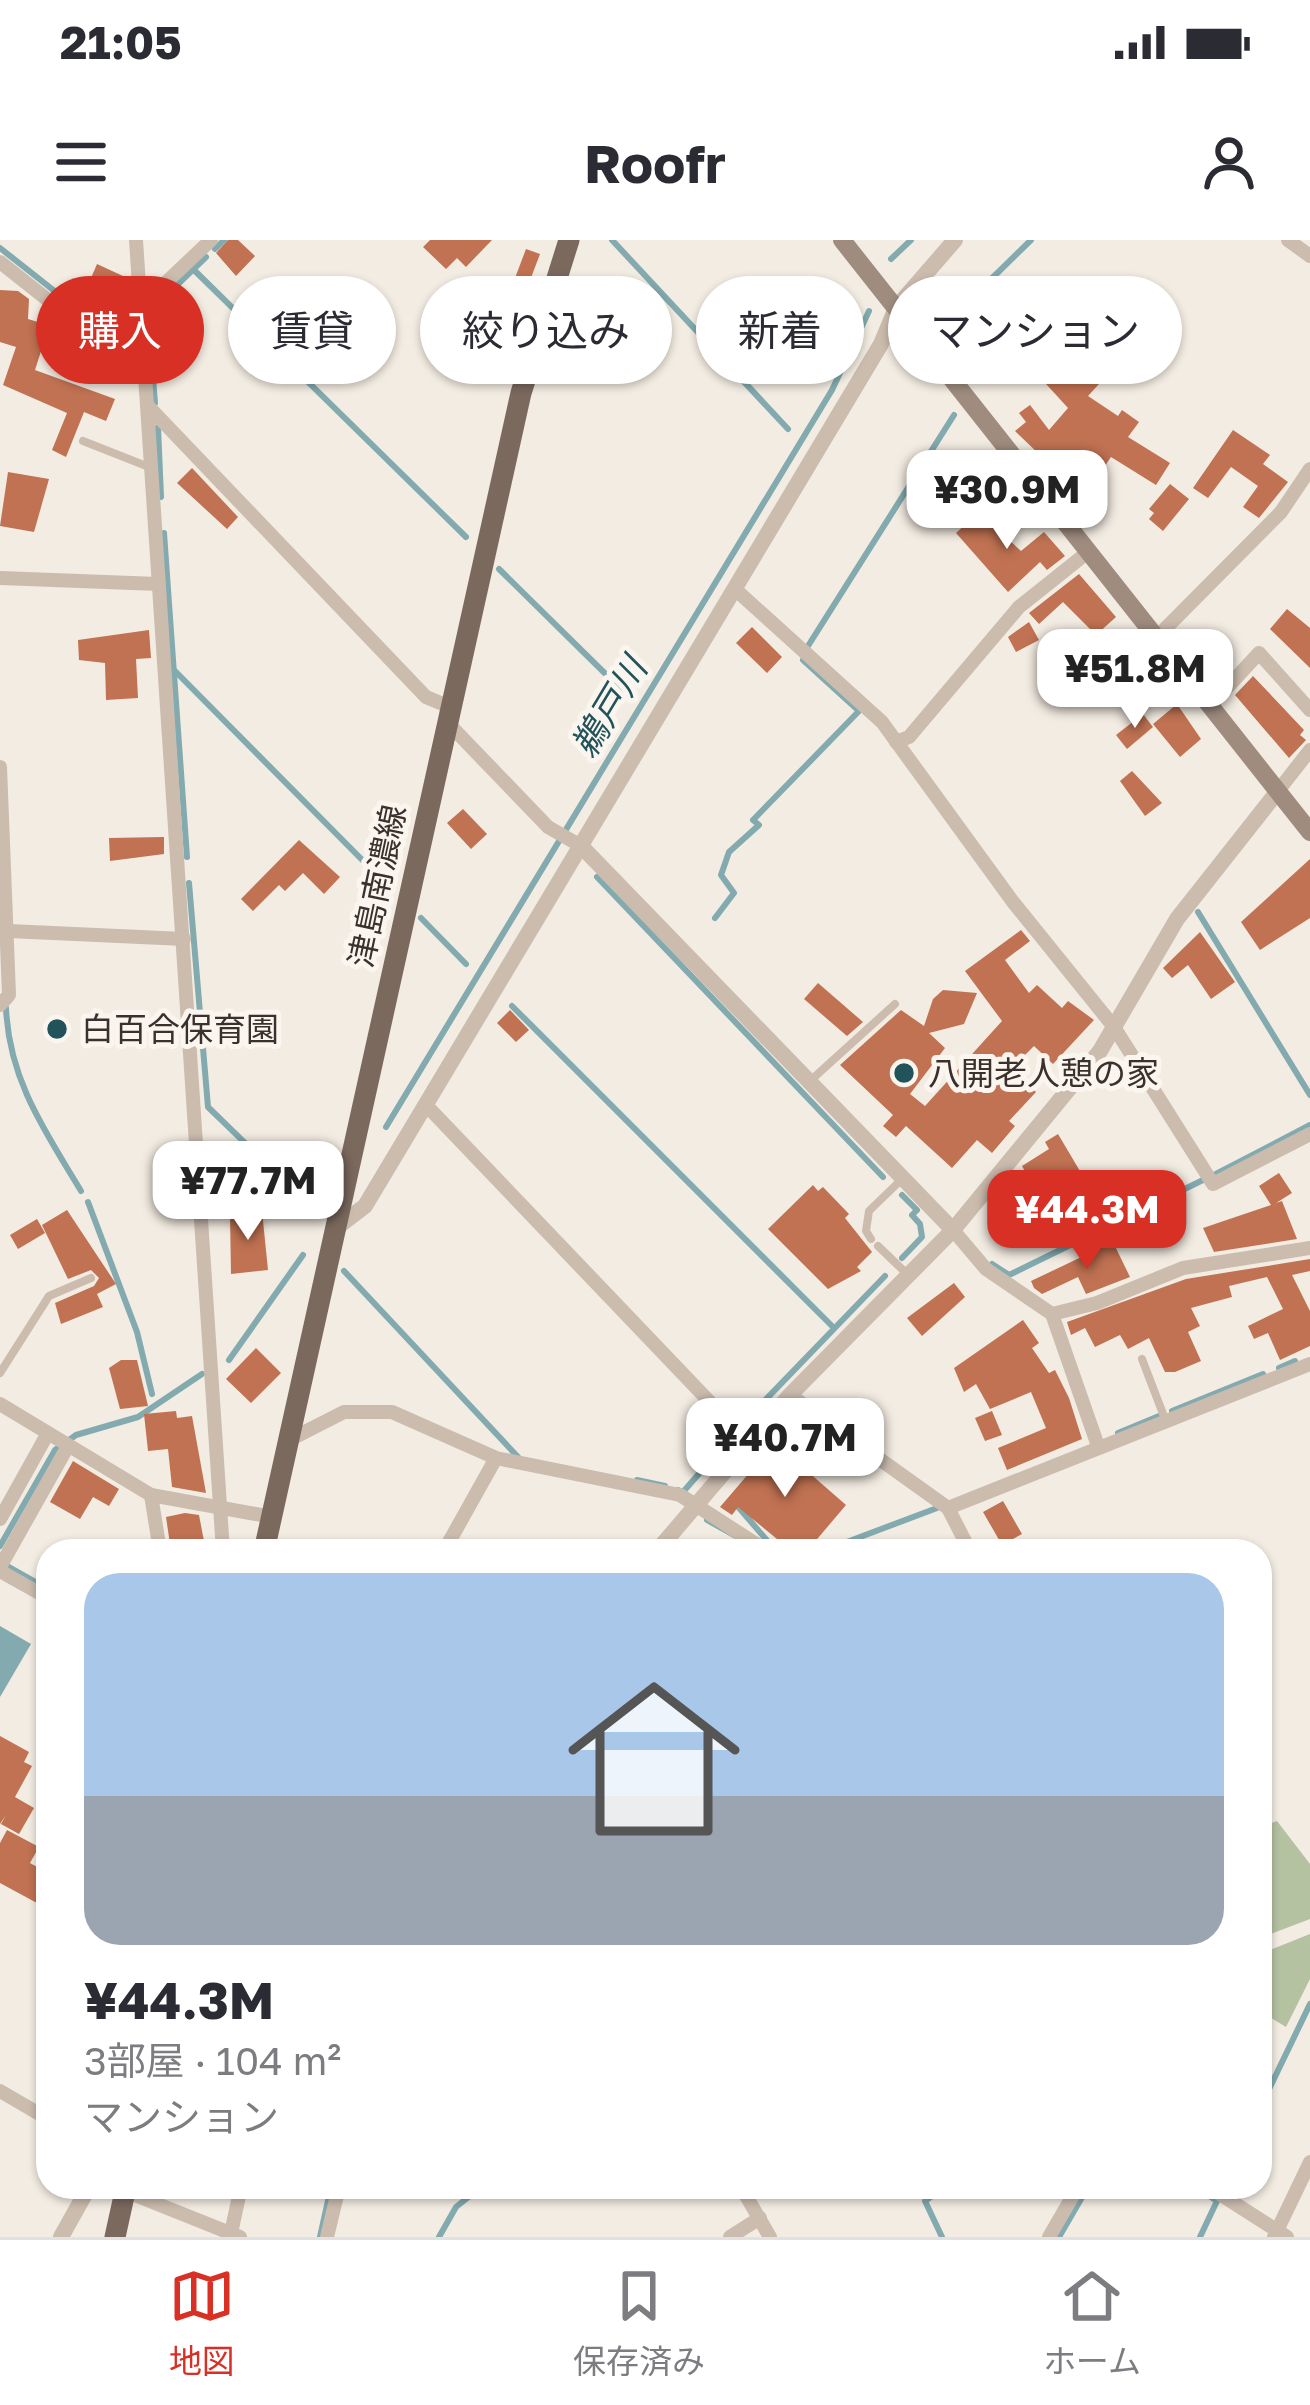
<!DOCTYPE html>
<html lang="ja">
<head>
<meta charset="utf-8">
<style>
	body { margin:0; font-family:"Golos Text","Noto Sans JP",sans-serif; background:#f2f2f3; color:#2b2b33; height:100vh; display:flex; flex-direction:column; font-size:45px; white-space:nowrap }
	* { box-sizing:border-box; margin:0 }
	p { font-size:39px; color:#7c7c81 }
	.icon { flex:none; width:66px; height:66px; fill:none; stroke:currentColor; stroke-width:2; stroke-linecap:round; stroke-linejoin:round }
	.map { position:relative; flex:1; overflow:hidden }
	.side { position:absolute; left:36px; top:1299px; width:1236px; height:660px; display:flex; flex-direction:column; background:#fff; border-radius:36px; box-shadow:0 3px 9px #0004 }
	.side>* { flex:none }
	.guide { position:absolute; left:36px; top:36px; width:1239px; height:108px; display:flex; gap:24px }
	.price { position:absolute; translate:-50% -102px; padding:0 27px; border-radius:24px; background:#fff; color:#222; font-size:39px; line-height:78px; filter:drop-shadow(0 3px 6px #0008) }
	.price::after { content:''; position:absolute; left:50%; top:72px; width:36px; height:27px; margin-left:-18px; background:inherit; clip-path:polygon(0 0,100% 0,50% 100%) }
	.price.on { background:#d93025; color:#fff }
	ul { padding:0; list-style:none }
	li { display:grid; align-content:center; gap:24px; height:636px; padding:0 48px }
	li+li { border-top:3px solid #e1e1e2 }
	li span { display:grid; place-items:center; height:372px; border-radius:36px; color:#555 }
	li>.icon { margin-inline-start:auto }
	span .icon { width:216px; height:216px; fill:#fffc; stroke-width:1 }
	li b { font-size:51px }
	.tag { padding:0 42px; border-radius:54px; background:#fff; box-shadow:0 3px 9px #0004; font-size:42px; line-height:108px }
	.tag.on { background:#d93025; color:#fff }
	.status { display:flex; justify-content:space-between; align-items:center; height:84px; padding:0 60px; background:#fff; direction:ltr }
	.status svg { height:33px; fill:currentColor }
	header { display:flex; justify-content:space-between; align-items:center; height:156px; padding:0 48px; background:#fff; font-size:54px; font-weight:700 }
	.dock { display:flex; justify-content:space-around; align-items:center; height:168px; border-top:3px solid #e1e1e2; background:#fff; font-size:33px; color:#7c7c81 }
	.dock a { display:grid; justify-items:center; gap:6px }
	.dock .on { color:#d93025 }
	.map>svg:first-child { display:block }
	.green { fill:#b5c2a2 }
	.water { fill:#82aaaf }
	.lines { fill:none; stroke-linecap:round; stroke-linejoin:round }
	.stream { stroke:#82aaaf; stroke-width:6 }
	.building { fill:#c07252 }
	.service { stroke:#cbbcae; stroke-width:8 }
	.minor { stroke:#cbbcae; stroke-width:14 }
	.tertiary { stroke:#cbbcae; stroke-width:16 }
	.secondary { stroke:#9f8c7f; stroke-width:18 }
	.primary { stroke:#7b695e; stroke-width:21 }
	.poi-dot { fill:#23535a; stroke:#faf5ee; stroke-width:4.5 }
	.labels { text-anchor:middle; stroke-width:10; stroke-linejoin:round; paint-order:stroke }
	.street-label { font-size:33px; fill:#3a312c; stroke:#faf5ee }
	.poi-label { font-size:33px; fill:#3a312c; stroke:#faf5ee; text-anchor:start }
	.water-label { font-size:36px; font-style:italic; fill:#23535a; stroke:#faf5ee }
</style>
</head>
<body>
<div class="status"><b>21:05</b><svg viewBox="0 0 49 12"><path d="M0 12V9h3v3zM5 12V6h3v6zM10 12V3h3v9zM15 12V0h3v12zM26 1h20v11H26zM47 4h2v5h-2z"/></svg></div>
<header><svg class="icon" aria-label="menu" viewBox="0 0 24 24"><path d="M4 6h16M4 12h16M4 18h16"/></svg>Roofr<svg class="icon" aria-label="person" viewBox="0 0 24 24"><circle cx="12" cy="8" r="4"/><path d="M4 21q1-7 8-7t8 7"/></svg></header>
<div class="map">
<svg width="1310" height="1997" viewBox="0 0 1310 1997">
	<rect width="100%" height="100%" fill="#f3ece2"/>
	<!-- green -->
	<g class="green">
		<polygon points="1277,1581 1310,1624 1310,1679 1260,1698 1260,1587"/>
		<polygon points="1310,1694 1310,1739 1286,1787 1260,1771 1260,1714"/>
	</g>
	<!-- water -->
	<polygon class="water" points="0,1386 31,1404 0,1457"/>
	<g class="lines">
		<!-- stream -->
		<g class="stream">
			<polyline points="612,0 788,189"/>
			<polyline points="0,8 128,109"/>
			<polyline points="215,9 224,0"/>
			<polyline points="891,19 911,0"/>
			<polyline points="193,29 466,297"/>
			<polyline points="976,140 937,92 1031,0"/>
			<polyline points="155,163 148,73 206,17"/>
			<polyline points="158,187 161,257"/>
			<polyline points="164,293 187,617"/>
			<polyline points="499,329 630,458"/>
			<polyline points="808,406 954,175"/>
			<polyline points="174,430 391,649"/>
			<polyline points="597,637 883,937"/>
			<polyline points="189,643 208,867 316,972"/>
			<polyline points="1198,672 1310,855"/>
			<polyline points="421,678 466,724"/>
			<polyline points="715,678 734,653 721,635 729,612 759,585 753,580 859,471 803,420"/>
			<polyline points="512,766 832,1086"/>
			<path d="M6,768C9,840 45,891 81,951"/>
			<polyline points="386,887 832,150 869,71"/>
			<polyline points="1214,935 1310,885"/>
			<polyline points="902,955 917,970 912,975 920,984 922,997 902,1018"/>
			<polyline points="88,962 137,1092 152,1154"/>
			<polyline points="992,1024 1009,1035 1203,940"/>
			<polyline points="344,1031 518,1217"/>
			<polyline points="229,1120 303,1015"/>
			<polyline points="1279,1128 1295,1121"/>
			<polyline points="1172,1171 1263,1134"/>
			<polyline points="744,1182 885,1036"/>
			<polyline points="1118,1193 1159,1176"/>
			<polyline points="637,1240 665,1246"/>
			<polyline points="678,1250 683,1252 732,1196"/>
			<polyline points="734,1262 776,1311"/>
			<polyline points="707,1280 741,1299"/>
			<polyline points="0,1306 55,1210 76,1195 138,1177 202,1134"/>
			<polyline points="823,1311 937,1268"/>
			<polyline points="9,1327 48,1349"/>
			<polyline points="1260,1868 1310,1764"/>
			<polyline points="1196,1947 1217,1961 1200,1997"/>
			<polyline points="320,1997 331,1947"/>
			<polyline points="439,1997 456,1967 481,1947"/>
			<polyline points="942,1997 925,1961 944,1947"/>
			<polyline points="1059,1997 1088,1947"/>
		</g>
	</g>
	<!-- building -->
	<g class="building">
		<polygon points="228,0 238,0 255,16 236,36 216,13"/>
		<polygon points="430,0 492,0 466,27 457,18 446,29 423,7"/>
		<polygon points="526,9 540,14 518,72 504,67"/>
		<polygon points="97,24 123,36 107,78 79,66"/>
		<polygon points="0,50 18,51 29,59 28,79 51,86 53,80 68,90 60,111 43,105 35,130 115,159 106,181 84,172 66,217 52,210 67,173 3,145 16,107 0,102"/>
		<polygon points="449,52 467,70 455,83 437,65"/>
		<polygon points="1057,90 1109,133 1088,156 1118,176 1122,170 1139,182 1128,197 1170,223 1156,245 1111,217 1098,236 1084,226 1069,243 1015,191 1026,182 1019,173 1030,165 1049,190 1068,168 1025,121"/>
		<polygon points="1233,190 1270,215 1263,224 1288,242 1259,278 1243,267 1258,246 1231,227 1208,258 1193,248"/>
		<polygon points="192,228 238,277 227,289 177,243"/>
		<polygon points="8,232 49,239 34,292 0,286"/>
		<polygon points="1170,244 1189,259 1163,291 1149,279 1154,273 1149,269"/>
		<polygon points="979,272 1021,311 1044,292 1065,316 1047,330 1040,322 1008,352 956,293"/>
		<polygon points="1079,334 1116,377 1096,395 1063,362 1039,384 1029,373"/>
		<polygon points="1287,369 1310,388 1310,428 1270,389"/>
		<polygon points="1029,382 1039,400 1016,412 1008,397"/>
		<polygon points="752,387 782,417 767,433 736,403"/>
		<polygon points="149,390 151,418 136,419 138,458 106,460 105,423 79,420 78,400"/>
		<polygon points="1253,436 1304,490 1300,495 1306,500 1289,518 1235,455"/>
		<polygon points="1177,464 1201,499 1180,517 1153,484"/>
		<polygon points="1143,474 1153,487 1127,509 1116,495"/>
		<polygon points="1132,531 1162,563 1145,576 1120,541"/>
		<polygon points="463,569 487,594 471,609 447,583"/>
		<polygon points="164,597 164,614 110,621 109,598"/>
		<polygon points="299,600 340,637 324,654 303,633 285,651 279,645 253,671 241,659"/>
		<polygon points="1310,619 1310,678 1260,710 1241,682"/>
		<polygon points="1021,690 1030,701 1005,720 1029,753 1037,745 1062,768 1068,761 1094,780 1053,824 1034,806 1011,829 1036,852 1009,881 1015,886 992,913 977,900 952,928 906,886 896,897 883,886 893,875 840,825 901,770 924,786 933,759 943,750 977,753 964,784 929,793 945,808 910,854 925,866 1002,781 965,731"/>
		<polygon points="1200,692 1235,742 1211,759 1188,725 1172,738 1163,728"/>
		<polygon points="818,743 863,782 847,796 804,759"/>
		<polygon points="510,770 529,790 516,802 497,783"/>
		<polygon points="1058,894 1106,975 1065,999 1053,980 1014,1002 997,957 1028,937 1022,926 1049,909 1045,902"/>
		<polygon points="1279,933 1292,953 1276,963 1282,961 1297,999 1214,1012 1203,988 1271,965 1259,946"/>
		<polygon points="813,945 818,951 823,947 849,974 845,978 872,1012 857,1027 861,1031 828,1049 768,989"/>
		<polygon points="67,970 116,1044 97,1054 103,1067 61,1084 55,1063 94,1046 99,1038 91,1030 68,1039 42,985"/>
		<polygon points="262,971 268,1030 231,1034 230,974"/>
		<polygon points="37,979 45,993 18,1009 10,995"/>
		<polygon points="1113,1002 1130,1037 1086,1054 1078,1037 1042,1054 1034,1048 1031,1041"/>
		<polygon points="1310,1019 1310,1031 1292,1035 1310,1071 1310,1106 1280,1120 1268,1093 1254,1099 1248,1086 1283,1069 1267,1037 1229,1046 1232,1057 1191,1068 1200,1086 1188,1092 1201,1121 1175,1132 1165,1132 1149,1098 1128,1109 1120,1095 1095,1107 1085,1088 1071,1095 1067,1082 1186,1039"/>
		<polygon points="954,1043 965,1057 922,1096 907,1078"/>
		<polygon points="1023,1080 1039,1103 1032,1108 1049,1133 1055,1130 1069,1158 1082,1199 1007,1230 998,1208 1046,1188 1031,1152 990,1169 976,1144 964,1152 954,1128"/>
		<polygon points="256,1108 281,1133 251,1163 226,1139"/>
		<polygon points="121,1120 137,1120 148,1166 120,1169 109,1128"/>
		<polygon points="176,1171 177,1178 192,1176 206,1253 172,1247 168,1209 148,1211 144,1174"/>
		<polygon points="992,1171 1002,1195 985,1201 975,1178"/>
		<polygon points="775,1203 846,1265 807,1311 794,1301 788,1308 738,1267 732,1275 720,1267"/>
		<polygon points="73,1221 119,1249 109,1266 93,1257 80,1279 50,1262"/>
		<polygon points="1003,1261 1022,1294 1002,1305 983,1272"/>
		<polygon points="185,1273 199,1275 204,1301 171,1311 166,1277"/>
		<polygon points="0,1496 29,1512 24,1522 32,1526 15,1557 34,1568 19,1594 1,1584 6,1575 0,1584"/>
		<polygon points="7,1590 39,1607 30,1623 48,1633 48,1669 0,1643 0,1603"/>
	</g>
	<g class="lines">
		<!-- service -->
		<g class="service">
			<polyline points="83,201 149,227"/>
			<polyline points="810,841 895,764"/>
			<polyline points="871,999 866,991 869,971 902,939"/>
			<polyline points="878,1006 907,1034"/>
			<polyline points="1142,1119 1165,1179"/>
			<polyline points="0,1133 49,1056 91,1038"/>
		</g>
		<!-- minor -->
		<g class="minor">
			<polyline points="136,0 223,1311"/>
			<polyline points="1288,0 1310,16"/>
			<polyline points="0,22 145,137"/>
			<polyline points="140,67 211,0"/>
			<polyline points="148,166 426,457 450,467"/>
			<polyline points="0,338 158,344"/>
			<polyline points="736,350 882,482 1013,662 1114,787 1213,944 1310,894"/>
			<polyline points="1156,398 1281,272 1310,229"/>
			<polyline points="1210,466 1259,413 1310,470"/>
			<polyline points="447,482 548,587 581,606"/>
			<polyline points="896,502 909,497 1019,367 1088,312"/>
			<polyline points="0,527 9,755 0,765"/>
			<polyline points="1278,551 1310,510"/>
			<polyline points="9,691 184,699"/>
			<polyline points="426,865 748,1202"/>
			<polyline points="953,990 986,1029 1052,1074 1098,1206"/>
			<polyline points="1052,1074 1097,1063 1183,1028 1310,1008"/>
			<polyline points="790,1155 948,1268 1310,1124"/>
			<polyline points="0,1164 151,1255 272,1277"/>
			<polyline points="289,1200 344,1172 392,1172 496,1218 680,1255 767,1311"/>
			<polyline points="151,1255 160,1311"/>
			<polyline points="948,1268 970,1311"/>
			<polyline points="0,1279 48,1193"/>
			<polyline points="444,1311 496,1218"/>
			<polyline points="0,1327 68,1206"/>
			<polyline points="0,1331 48,1358"/>
			<polyline points="0,1851 48,1879"/>
			<polyline points="741,1947 770,1997"/>
			<polyline points="1209,1947 1287,1997"/>
			<polyline points="125,1951 240,1997"/>
			<polyline points="231,1993 241,1947"/>
			<polyline points="327,1997 339,1947"/>
			<polyline points="730,1997 760,1978"/>
			<polyline points="1049,1997 1078,1947"/>
			<polyline points="1274,1997 1310,1922"/>
		</g>
		<!-- tertiary -->
		<g class="tertiary">
			<polyline points="581,606 953,990"/>
			<polyline points="335,989 365,966 881,104 896,68 955,0"/>
			<polyline points="657,1311 790,1155 953,990 1100,811 1177,679 1278,551"/>
			<polyline points="61,1997 89,1947"/>
		</g>
		<!-- secondary -->
		<polyline class="secondary" points="842,0 1310,592"/>
		<!-- primary -->
		<g class="primary">
			<polyline points="264,1311 521,153 569,0"/>
			<polyline points="115,1997 126,1947"/>
		</g>
	</g>
	<!-- markers -->
	<g class="poi-dot">
		<circle cx="57" cy="789" r="12"/>
		<circle cx="904" cy="833" r="12"/>
	</g>
	<g class="labels">
		<!-- street labels -->
		<g class="street-label">
			<text transform="translate(377 646) rotate(-78)" y="12">津島南濃線</text>
		</g>
		<!-- poi labels -->
		<g class="poi-label">
			<text x="81" y="801">白百合保育園</text>
			<text x="928" y="845">八開老人憩の家</text>
		</g>
		<!-- water labels -->
		<g class="water-label">
			<text transform="translate(609 467) rotate(-59)" y="13">鵜戸川</text>
		</g>
	</g>
</svg>
<b class="price" style="left:1007px;top:312px">¥30.9M</b>
<b class="price" style="left:1135px;top:491px">¥51.8M</b>
<b class="price" style="left:248px;top:1003px">¥77.7M</b>
<b class="price on" style="left:1087px;top:1032px">¥44.3M</b>
<b class="price" style="left:785px;top:1260px">¥40.7M</b>
<div class="guide">
<a class="tag on">購入</a>
<a class="tag">賃貸</a>
<a class="tag">絞り込み</a>
<a class="tag">新着</a>
<a class="tag">マンション</a>
</div>
<section class="side">
<ul>
<li><span style="background:linear-gradient(#a9c7e8 60%,#9aa5b1 0)"><svg class="icon" aria-label="home" viewBox="0 0 24 24"><path d="M3 11l9-7 9 7M6 9v11h12V9"/></svg></span><div><b>¥44.3M</b><p>3部屋 · 104 m²</p><p>マンション</p></div></li>
</ul>
</section>
</div>
<nav class="dock">
<a class="on"><svg class="icon" aria-label="map" viewBox="0 0 24 24"><path d="M3 6l6-2 6 2 6-2v14l-6 2-6-2-6 2zM9 4v14M15 6v14"/></svg>地図</a>
<a><svg class="icon" aria-label="saved" viewBox="0 0 24 24"><path d="M7 4h10v16l-5-4-5 4z"/></svg>保存済み</a>
<a><svg class="icon" aria-label="home" viewBox="0 0 24 24"><path d="M3 11l9-7 9 7M6 9v11h12V9"/></svg>ホーム</a>
</nav>
</body>
</html>
